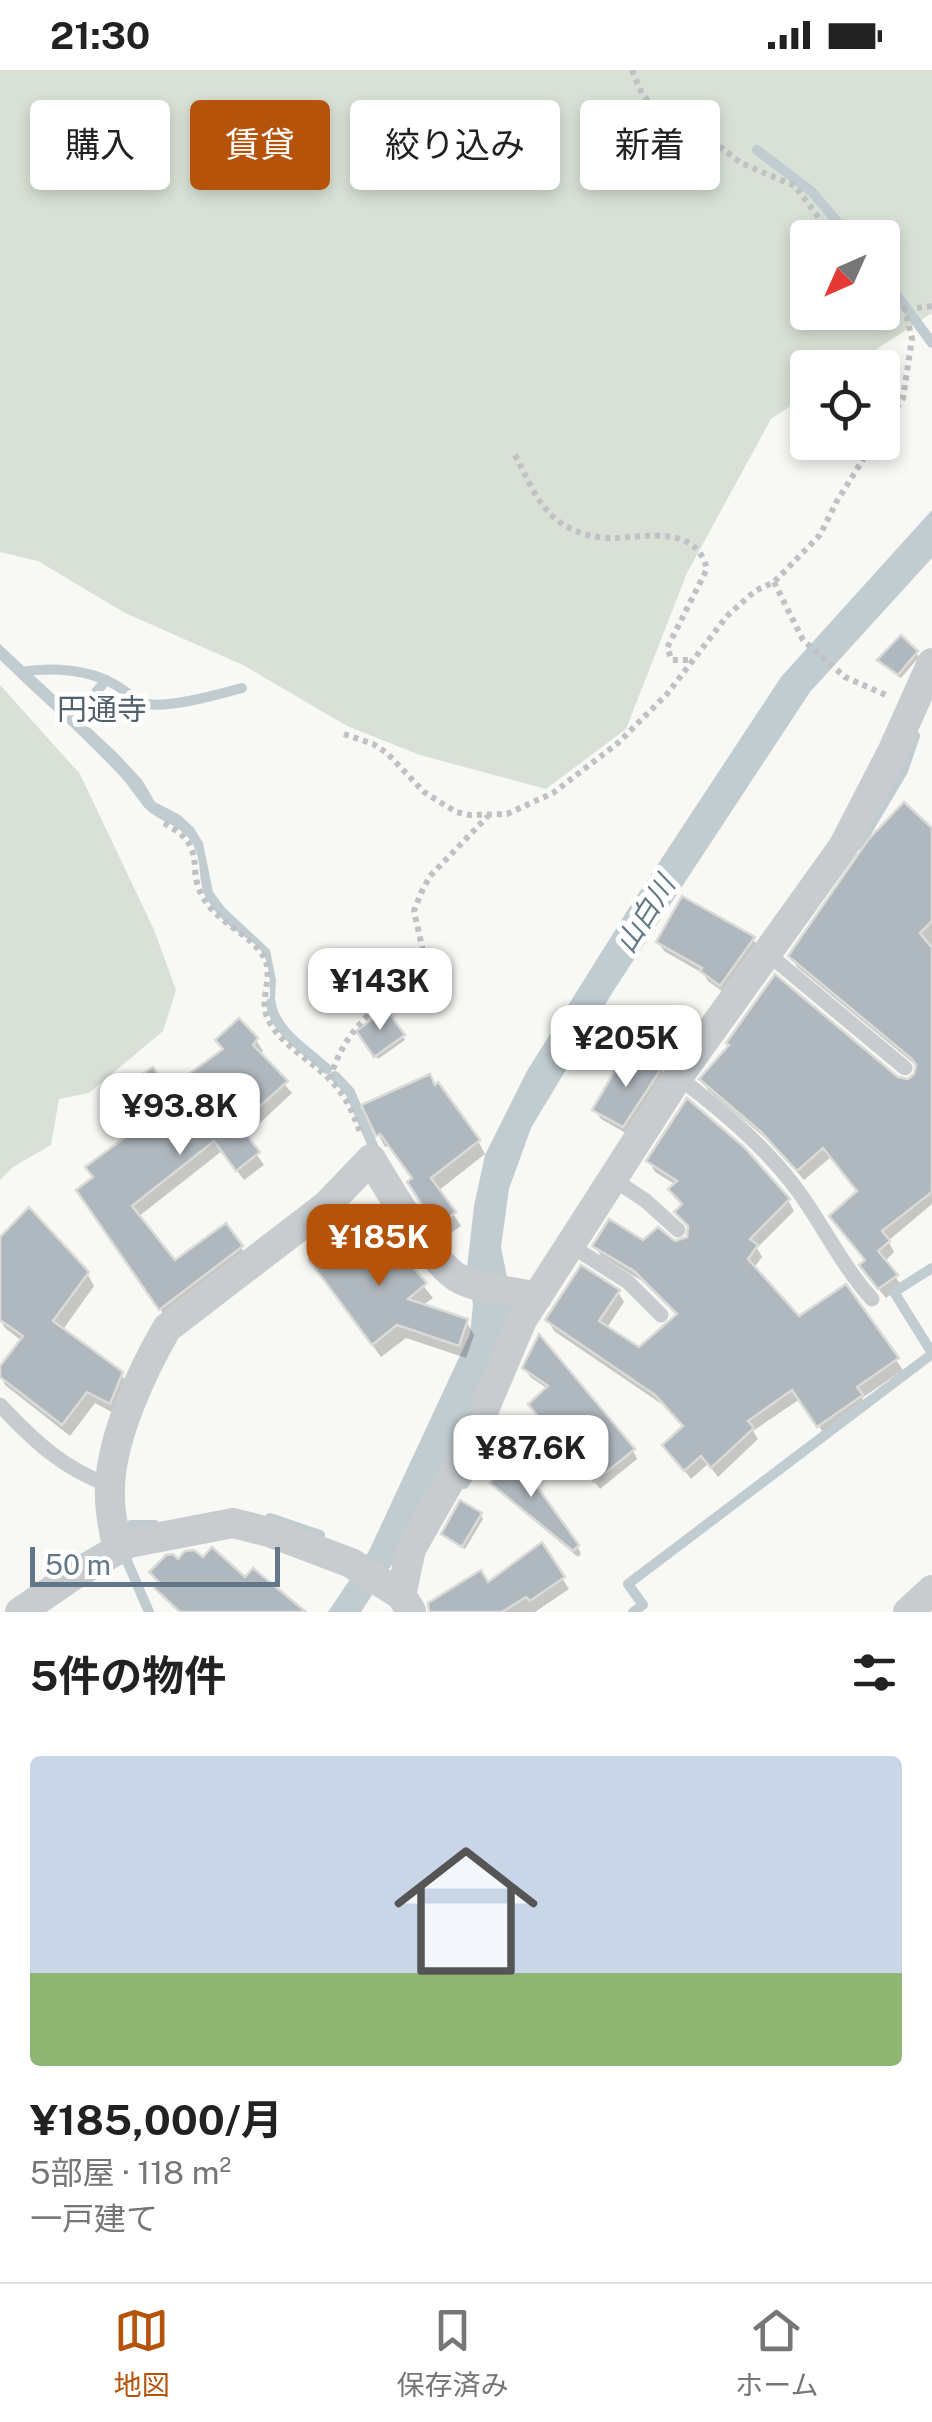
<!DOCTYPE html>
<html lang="ja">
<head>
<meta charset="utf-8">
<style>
	body { margin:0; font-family:"Public Sans","Noto Sans JP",sans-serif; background:#f6f6f6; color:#222; height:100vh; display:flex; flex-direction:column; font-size:38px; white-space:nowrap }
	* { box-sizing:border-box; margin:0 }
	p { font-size:32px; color:#767676 }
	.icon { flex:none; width:55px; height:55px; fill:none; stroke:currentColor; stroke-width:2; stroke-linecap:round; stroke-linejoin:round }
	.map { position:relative; height:1542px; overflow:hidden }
	.side { display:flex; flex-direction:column; background:#fff; flex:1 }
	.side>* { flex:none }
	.hud { position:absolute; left:30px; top:30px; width:872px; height:90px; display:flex; gap:20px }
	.needle { width:65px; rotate:225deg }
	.buttons { position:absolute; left:790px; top:150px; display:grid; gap:20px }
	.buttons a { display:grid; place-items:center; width:110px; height:110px; border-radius:10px; background:#fff; box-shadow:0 5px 15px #0003; font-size:50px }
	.scale { position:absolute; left:30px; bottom:25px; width:250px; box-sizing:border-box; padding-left:10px; border:5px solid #647789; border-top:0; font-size:28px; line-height:35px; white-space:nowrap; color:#647789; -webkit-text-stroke:8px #fff; paint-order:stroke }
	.price { position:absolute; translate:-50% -85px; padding:0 22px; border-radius:20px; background:#fff; color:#222; font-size:32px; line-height:65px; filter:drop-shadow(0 2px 5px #0008) }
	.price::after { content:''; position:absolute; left:50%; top:60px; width:30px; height:22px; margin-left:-15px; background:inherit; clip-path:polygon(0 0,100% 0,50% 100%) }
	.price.on { background:#b45309; color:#fff }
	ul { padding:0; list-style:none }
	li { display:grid; align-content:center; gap:20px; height:530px; padding:0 30px }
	li span { display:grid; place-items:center; height:310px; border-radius:10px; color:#555 }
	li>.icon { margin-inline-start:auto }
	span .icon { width:180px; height:180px; fill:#fffc; stroke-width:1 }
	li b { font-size:42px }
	h2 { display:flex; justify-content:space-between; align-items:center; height:120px; padding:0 30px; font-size:42px }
	.pill { padding:0 35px; border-radius:10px; background:#fff; box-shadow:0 5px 15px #0003; font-size:35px; line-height:90px }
	.pill.on { background:#b45309; color:#fff }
	.status { display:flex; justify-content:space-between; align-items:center; height:70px; padding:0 50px; background:#fff; direction:ltr }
	.status svg { height:28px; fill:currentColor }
	.menu { display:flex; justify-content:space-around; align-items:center; height:140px; border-top:2px solid #e0e0e0; background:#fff; font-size:28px; color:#767676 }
	.menu a { display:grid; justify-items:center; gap:5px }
	.menu .on { color:#b45309 }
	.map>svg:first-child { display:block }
	.green { fill:#d9e1d6; fill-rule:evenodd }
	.water { fill:#c1ccd1 }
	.shadow { fill:#0003 }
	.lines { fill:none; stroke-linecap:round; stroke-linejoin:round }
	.stream { stroke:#c1ccd1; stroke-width:10 }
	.building { fill:#b0b8bf; stroke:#dadad7; stroke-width:2.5 }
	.path { stroke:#bfc2c4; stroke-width:6; stroke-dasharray:5 5; stroke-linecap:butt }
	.service { stroke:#c8cccf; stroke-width:15 }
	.minor { stroke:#c8cccf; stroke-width:30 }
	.labels { text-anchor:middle; stroke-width:10; stroke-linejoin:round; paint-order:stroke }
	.water-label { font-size:28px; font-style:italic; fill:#607984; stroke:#fff }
	.quarter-label { font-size:30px; fill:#53616d; stroke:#fff }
</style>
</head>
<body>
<div class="status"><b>21:30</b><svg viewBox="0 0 49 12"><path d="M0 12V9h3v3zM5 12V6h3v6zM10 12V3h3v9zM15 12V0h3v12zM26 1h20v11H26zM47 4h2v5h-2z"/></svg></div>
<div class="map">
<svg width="932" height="1542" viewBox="0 0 932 1542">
	<rect width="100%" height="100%" fill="#f8f8f5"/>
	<!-- green -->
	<g class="green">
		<path d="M0,0H932V243L849,297L808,298L807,325L771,349L687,503L626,659L546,719L420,685L347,656L243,595L125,543L38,491L0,482ZM808,168H882V242H808Z"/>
		<polygon points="0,615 80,704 154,860 176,920 163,961 89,1023 59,1029 51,1075 13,1097 0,1110"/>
	</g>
	<!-- water -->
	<g class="water">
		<polygon points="932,440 932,488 810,622 614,920 531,1058 509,1119 501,1177 513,1237 475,1331 402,1479 361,1542 328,1542 369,1481 470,1264 473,1235 467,1198 474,1136 485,1085 527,1001 629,838 781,607"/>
		<path d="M0,574L117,683L142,710L155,732L180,745L194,758L203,773L213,822L225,838L270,880L276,910L274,945L269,942C276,854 244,886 208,831C196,813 204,791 192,773C181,754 158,752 144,737C136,727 129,716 121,707C83,666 40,629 0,590Z"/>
	</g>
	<!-- shadow -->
	<g class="shadow">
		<polygon points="916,583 919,587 901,608 880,591"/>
		<polygon points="932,762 932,1134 888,1171 894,1182 884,1192 902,1216 886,1228 868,1206 859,1123 831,1087 804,1110 770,1072 708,1020 702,1010 896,1009 904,1012 915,1008 919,998 797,897 791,886"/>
		<polygon points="753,869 759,878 726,924 708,911 704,904 664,881 658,872"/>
		<polygon points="386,943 405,970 378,989 359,962"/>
		<polygon points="218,970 256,970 263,981 259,985 292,1023 245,1067 264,1095 244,1110 222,1081 138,1147 174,1194 241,1177 247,1188 167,1249 86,1131 157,1047 167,1022 224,982"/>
		<polygon points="661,998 666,1008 629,1065 601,1049 595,1040 634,1003"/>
		<polygon points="364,1037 478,1071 485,1084 438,1121 461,1156 445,1167 417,1125 414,1110 389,1075 385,1077"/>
		<polygon points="649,1091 788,1130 794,1141 757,1178 762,1187 753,1199 798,1249 845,1218 903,1300 862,1328 867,1337 825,1365 800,1329 753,1361 758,1369 718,1407 708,1394 691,1409 665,1375 684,1358 663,1335 554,1261 548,1250 618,1222 624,1232 606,1259 640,1280 678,1246 642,1211 601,1186 595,1176 674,1173 689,1169 690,1159 678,1142 683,1137 671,1120 676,1115 655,1102"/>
		<polygon points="0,1170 87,1203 94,1216 62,1261 121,1304 129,1317 117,1345 95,1333 70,1366 5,1315 0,1300 22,1271 5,1258 0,1250"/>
		<polygon points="358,1173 390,1202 404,1191 433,1228 422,1236 466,1251 474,1265 466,1288 406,1268 381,1287 320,1204"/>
		<polygon points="525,1298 633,1380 637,1389 600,1419 536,1343 548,1319 530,1307"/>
		<polygon points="493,1413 577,1476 581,1484 578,1487 497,1420"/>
		<polygon points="481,1445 483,1449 465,1479 446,1468 444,1464"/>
		<polygon points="541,1475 569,1519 535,1542 437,1542 487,1515"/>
	</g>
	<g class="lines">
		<!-- stream -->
		<g class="stream">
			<polyline points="757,80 812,122 851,168"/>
			<polyline points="882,205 932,273"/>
			<path d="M21,602C51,597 87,599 114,614C125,620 137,632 148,634C171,638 220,624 242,618"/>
			<polyline points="79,643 106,610"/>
			<polyline points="859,775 903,701 915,666"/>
			<path d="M271,933C274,961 308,981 327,999"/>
			<polyline points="335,1006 350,1022 376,1083"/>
			<polyline points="932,1198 894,1222 932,1283"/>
			<polyline points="464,1414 487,1376 496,1353"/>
			<polyline points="270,1448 320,1465"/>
			<polyline points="131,1455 155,1455"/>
			<polyline points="127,1491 149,1542"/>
			<polyline points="633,1542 643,1535 628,1514 932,1284"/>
		</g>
	</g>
	<!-- building -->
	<g class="building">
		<polygon points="901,565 918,581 898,605 877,590"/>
		<polygon points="904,732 932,758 932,851 920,863 932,878 932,1122 882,1161 890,1171 878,1181 898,1205 878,1219 859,1195 865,1190 829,1146 857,1121 823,1078 797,1101 761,1062 699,1009 729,975 726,973 775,904 898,1007 908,1009 914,1004 916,995 912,989 788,886 868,770"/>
		<polygon points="682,826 755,867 720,916 700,901 702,898 656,872"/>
		<polygon points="386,939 405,965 374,987 356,961"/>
		<polygon points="239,948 258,968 253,975 288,1011 239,1055 260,1082 236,1101 214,1071 132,1136 175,1190 226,1153 243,1176 159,1240 76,1120 93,1107 85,1097 154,1046 132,1011 153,997 168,1019 223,979 215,970"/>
		<polygon points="642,985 663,996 623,1057 592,1040 620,992 633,1000"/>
		<polygon points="430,1004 435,1015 438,1012 480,1070 431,1108 456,1142 436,1156 407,1112 412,1108 380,1064 376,1066 361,1035"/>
		<polygon points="687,1028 745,1078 790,1129 750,1169 758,1175 748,1189 799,1246 846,1214 899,1288 857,1317 863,1325 817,1357 792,1320 748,1351 754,1358 711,1398 701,1386 684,1401 662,1375 683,1356 655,1325 545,1250 581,1195 620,1220 599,1251 639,1277 677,1244 634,1201 592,1176 609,1149 643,1170 658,1157 675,1171 687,1167 688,1156 674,1142 682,1134 668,1119 677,1111 646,1091"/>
		<polygon points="29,1137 89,1202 53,1251 123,1302 110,1334 87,1322 62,1355 0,1307 0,1296 23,1266 0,1250 0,1167"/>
		<polygon points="342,1147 359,1170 365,1165 391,1198 404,1188 427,1213 408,1229 468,1249 459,1276 397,1255 372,1275 309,1190 323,1179 315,1168"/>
		<polygon points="539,1264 635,1379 594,1412 528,1334 548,1316 522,1298"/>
		<polygon points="513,1383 579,1475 573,1481 490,1413"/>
		<polygon points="460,1430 482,1443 462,1477 441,1464"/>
		<polygon points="542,1472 565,1507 530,1531 526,1527 502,1542 429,1542 428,1533 481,1500 488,1512"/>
		<polygon points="212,1477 245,1507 253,1498 306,1542 180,1542 154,1518 159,1512 149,1502 166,1485 173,1484 178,1489 185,1481 194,1480 203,1487"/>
	</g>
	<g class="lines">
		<!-- path -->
		<g class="path">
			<polyline points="632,0 642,24 656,39 719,76 741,93 795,116 834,168"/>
			<polyline points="882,216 905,239 912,269 903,328 882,360"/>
			<polyline points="917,238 932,236"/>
			<path d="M515,385C527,407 536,433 557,450C571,462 596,469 615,468C648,467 696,455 707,499L667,578L672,590H693"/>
			<polyline points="774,512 803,570 845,607 888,626"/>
			<polyline points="344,664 373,674 387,683 424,722 456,742 470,745 507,744 553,723 618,673 667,624 727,546 755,521 774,512 820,465 837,431 874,372"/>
			<path d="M164,753C211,779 184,797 204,829C218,853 250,864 264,887C274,906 259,930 267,947C278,974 313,991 332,1012C347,1028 354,1045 361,1065"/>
			<path d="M330,1009C349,942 396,934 423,881L414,841L421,823L430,806L488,746"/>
		</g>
		<!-- service -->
		<g class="service">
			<polyline points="767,883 905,998"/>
			<path d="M678,1007C720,1039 760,1072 792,1113C821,1150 840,1194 872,1229"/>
			<polyline points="613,1109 646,1131 678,1160"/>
			<polyline points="570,1175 628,1212 661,1245"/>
			<path d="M0,1335C33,1370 63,1399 109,1415"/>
		</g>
		<!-- minor -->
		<g class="minor">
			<path d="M118,1480C113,1459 109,1439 110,1418C111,1368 142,1301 167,1258L326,1136L371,1089C387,1116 434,1197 460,1209C482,1220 513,1221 537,1227"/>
			<polyline points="401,1525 411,1479 466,1382 522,1250 678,1007 843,777 893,680 932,593"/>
			<polyline points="20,1542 74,1505 129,1473 233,1453 269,1462 351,1493 401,1525 411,1541"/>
			<polyline points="908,1542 932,1520"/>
		</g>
	</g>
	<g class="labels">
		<!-- water labels -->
		<g class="water-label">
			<text transform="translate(645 844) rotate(-58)" y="10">山白川</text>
		</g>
		<!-- quarter labels -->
		<g class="quarter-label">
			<text x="102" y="650">円通寺</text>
		</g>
	</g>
</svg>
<div class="buttons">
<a><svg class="needle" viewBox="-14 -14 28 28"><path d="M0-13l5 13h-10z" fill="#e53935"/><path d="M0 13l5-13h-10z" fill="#767676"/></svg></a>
<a><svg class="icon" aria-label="locate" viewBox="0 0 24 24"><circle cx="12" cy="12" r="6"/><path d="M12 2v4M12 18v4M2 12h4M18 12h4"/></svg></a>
</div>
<div class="scale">50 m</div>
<b class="price" style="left:380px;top:963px">¥143K</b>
<b class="price" style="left:626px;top:1020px">¥205K</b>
<b class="price" style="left:180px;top:1088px">¥93.8K</b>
<b class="price on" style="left:379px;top:1219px">¥185K</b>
<b class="price" style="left:531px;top:1430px">¥87.6K</b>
<div class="hud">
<a class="pill">購入</a>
<a class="pill on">賃貸</a>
<a class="pill">絞り込み</a>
<a class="pill">新着</a>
</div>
</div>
<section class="side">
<h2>5件の物件<svg class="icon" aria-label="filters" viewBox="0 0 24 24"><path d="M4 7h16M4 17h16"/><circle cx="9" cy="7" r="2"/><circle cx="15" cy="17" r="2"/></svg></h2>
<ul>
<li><span style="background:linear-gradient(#c9d6e8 70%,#8fb573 0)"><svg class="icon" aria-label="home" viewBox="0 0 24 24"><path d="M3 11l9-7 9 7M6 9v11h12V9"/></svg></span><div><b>¥185,000/月</b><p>5部屋 · 118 m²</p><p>一戸建て</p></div></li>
</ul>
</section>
<nav class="menu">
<a class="on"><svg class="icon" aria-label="map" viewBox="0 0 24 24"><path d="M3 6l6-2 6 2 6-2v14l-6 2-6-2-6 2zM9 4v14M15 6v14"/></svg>地図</a>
<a><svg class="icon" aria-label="saved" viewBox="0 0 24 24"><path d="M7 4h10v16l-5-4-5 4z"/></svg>保存済み</a>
<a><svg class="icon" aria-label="home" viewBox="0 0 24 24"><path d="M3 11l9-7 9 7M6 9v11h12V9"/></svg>ホーム</a>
</nav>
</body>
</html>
